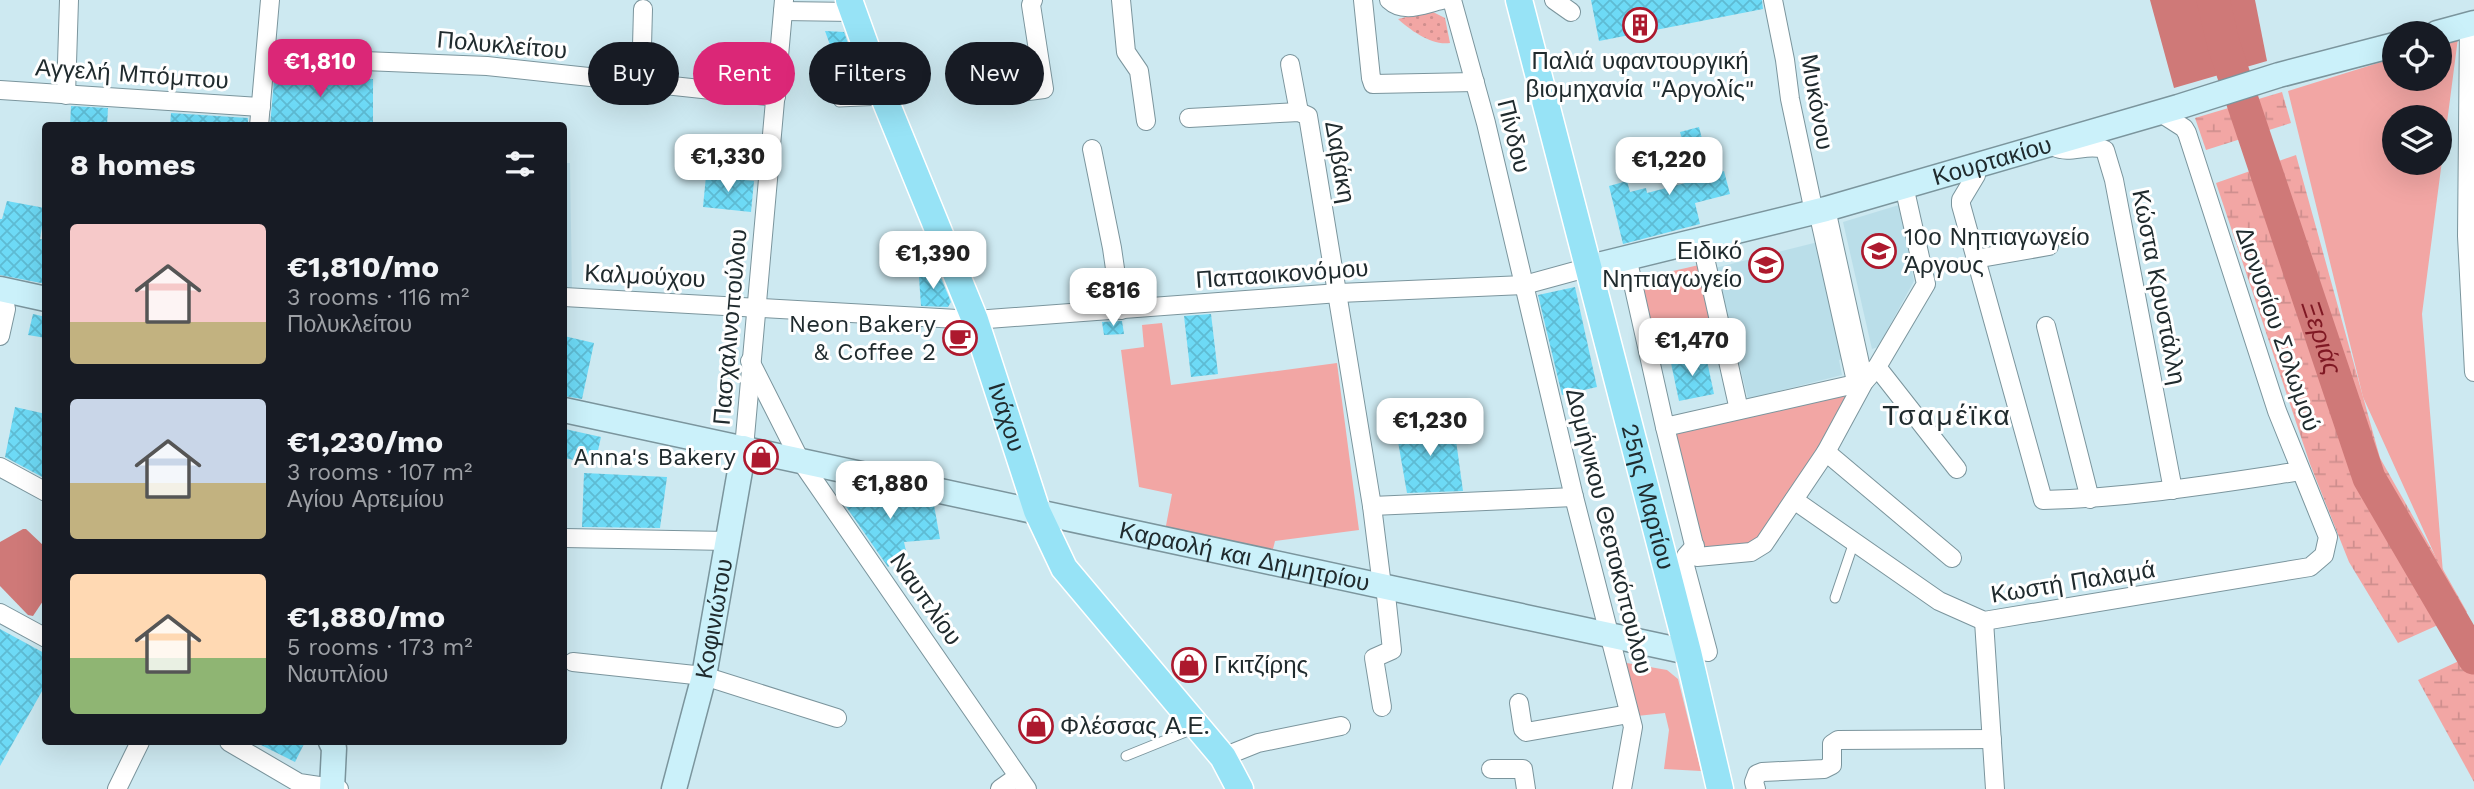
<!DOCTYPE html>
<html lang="en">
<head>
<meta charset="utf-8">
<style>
	body { margin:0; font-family:"Work Sans",sans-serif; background:#20242c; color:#f1f3f6; height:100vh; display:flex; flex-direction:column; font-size:26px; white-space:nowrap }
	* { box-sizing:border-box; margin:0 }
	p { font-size:23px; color:#9ea1a6 }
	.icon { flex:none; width:38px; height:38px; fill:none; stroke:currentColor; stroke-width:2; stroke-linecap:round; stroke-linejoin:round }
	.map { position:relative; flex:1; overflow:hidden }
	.drawer { position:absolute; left:42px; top:122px; width:525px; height:623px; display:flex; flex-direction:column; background:#171b24; border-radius:7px; box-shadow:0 7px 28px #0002 }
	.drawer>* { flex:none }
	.top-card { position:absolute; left:588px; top:42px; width:665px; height:63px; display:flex; gap:14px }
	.fabs { position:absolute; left:2382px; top:21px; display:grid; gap:14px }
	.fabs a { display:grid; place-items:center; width:70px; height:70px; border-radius:50%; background:#171b24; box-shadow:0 7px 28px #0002; font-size:35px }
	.price { position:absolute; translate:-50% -60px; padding:0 16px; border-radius:14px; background:#fff; color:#222; font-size:23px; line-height:46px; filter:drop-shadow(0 2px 4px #0008) }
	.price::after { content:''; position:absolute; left:50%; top:42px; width:21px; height:16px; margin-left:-10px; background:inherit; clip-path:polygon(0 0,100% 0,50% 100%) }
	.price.on { background:#db2777; color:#fff }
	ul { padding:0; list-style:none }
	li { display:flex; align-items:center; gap:21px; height:175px; padding:0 28px }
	li span { display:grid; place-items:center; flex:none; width:196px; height:140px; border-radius:7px; color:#555 }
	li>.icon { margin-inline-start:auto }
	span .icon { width:84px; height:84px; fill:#fffc; stroke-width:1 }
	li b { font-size:30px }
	h2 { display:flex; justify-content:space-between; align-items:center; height:84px; padding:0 28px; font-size:30px }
	.chip { padding:0 24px; border-radius:32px; background:#171b24; box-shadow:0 7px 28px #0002; font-size:24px; line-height:63px }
	.chip.on { background:#db2777; color:#fff }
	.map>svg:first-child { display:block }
	.built { fill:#badee9 }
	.grass { fill:#f2a6a4; fill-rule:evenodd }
	.wetland { fill:url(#wetland-marsh) }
	.park { fill:url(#park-dots) }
	.water { fill:#cf7978 }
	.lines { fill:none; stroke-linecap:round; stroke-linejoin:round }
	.river { stroke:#cf7978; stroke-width:33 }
	.building { fill:url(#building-cross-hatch) }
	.lane-casing { stroke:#7b959d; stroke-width:11 }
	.street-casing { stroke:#7b959d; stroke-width:20 }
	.secondary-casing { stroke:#7b959d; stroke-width:27 }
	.primary-casing { stroke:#fff; stroke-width:29 }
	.lane { stroke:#fff; stroke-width:9 }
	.street { stroke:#fff; stroke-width:18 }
	.secondary { stroke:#cbf1fa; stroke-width:24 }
	.primary { stroke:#97e3f6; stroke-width:26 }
	.labels { text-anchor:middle; stroke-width:6; stroke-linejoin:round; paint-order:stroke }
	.street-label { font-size:24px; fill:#202b2e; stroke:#fff }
	.poi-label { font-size:24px; fill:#202b2e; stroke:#fff; text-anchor:start }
	.water-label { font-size:26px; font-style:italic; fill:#7f1823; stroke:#fff }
	.quarter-label { font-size:28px; letter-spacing:2px; fill:#202b2e; stroke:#fff }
</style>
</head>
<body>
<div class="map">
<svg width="2474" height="789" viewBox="0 0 2474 789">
	<defs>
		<pattern id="wetland-marsh" width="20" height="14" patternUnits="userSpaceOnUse" patternTransform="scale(1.75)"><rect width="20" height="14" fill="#f2a6a4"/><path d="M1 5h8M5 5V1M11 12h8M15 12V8" fill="none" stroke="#cf8f8e"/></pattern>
		<pattern id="park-dots" width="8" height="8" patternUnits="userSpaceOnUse" patternTransform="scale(1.75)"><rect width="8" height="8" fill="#f2a6a4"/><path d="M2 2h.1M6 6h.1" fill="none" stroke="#cf8f8e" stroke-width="1.8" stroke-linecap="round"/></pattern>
		<pattern id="building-cross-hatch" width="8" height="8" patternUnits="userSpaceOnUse" patternTransform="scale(1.75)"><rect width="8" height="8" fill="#6ddaf6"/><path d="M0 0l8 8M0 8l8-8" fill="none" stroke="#5ebbd3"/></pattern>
	</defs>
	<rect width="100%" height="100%" fill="#cde9f1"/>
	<!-- built -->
	<g class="built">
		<polygon points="564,163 570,163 572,292 564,292"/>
		<polygon points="1899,205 1914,281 1878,347 1872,349 1843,222"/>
		<polygon points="1822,241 1851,357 1839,360 1842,375 1748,399 1715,268"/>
	</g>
	<!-- grass -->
	<g class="grass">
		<path d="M2458,38L2422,314L2443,573L2363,397L2288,91L2394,58V79H2440V43ZM2394,117H2440V163H2394Z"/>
		<polygon points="1699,265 1718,346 1657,360 1638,279"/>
		<polygon points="1162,323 1171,385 1337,363 1359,530 1275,541 1272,553 1165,531 1172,494 1139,487 1121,350 1144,347 1142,325"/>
		<path d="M1855,389C1838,417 1773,535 1750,545C1737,551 1716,549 1702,551L1675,431Z"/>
		<polygon points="1621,662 1667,670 1678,679 1701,771 1664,769 1669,730 1665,713 1637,716"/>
	</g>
	<!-- wetland -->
	<g class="wetland">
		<polygon points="2282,92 2291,123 2206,150 2195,118"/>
		<polygon points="2296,155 2380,458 2467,612 2398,643 2349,562 2310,464 2216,183"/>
		<polygon points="2474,654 2474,782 2418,680"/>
	</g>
	<!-- park -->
	<path class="park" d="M1431,11L1445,18L1450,43C1432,46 1410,30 1398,19Z"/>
	<!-- water -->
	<g class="water">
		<polygon points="2150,0 2255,0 2267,61 2174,88"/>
		<polygon points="23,529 26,529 45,547 45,598 33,616 28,615 0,586 0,542"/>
	</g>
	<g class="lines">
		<!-- river -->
		<path class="river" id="s1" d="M2213,0L2224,46L2369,478L2474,658"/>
	</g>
	<!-- building -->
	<g class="building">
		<polygon points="1591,0 1762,0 1763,9 1599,41"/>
		<polygon points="825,31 844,32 857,68 838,67"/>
		<polygon points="275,69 337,71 337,78 373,79 373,124 270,126"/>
		<polygon points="71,106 108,108 107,126 70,126"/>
		<polygon points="171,113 248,118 248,126 170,126"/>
		<polygon points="1699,127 1711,174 1724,171 1730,194 1695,203 1700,224 1623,244 1609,186 1627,181 1630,192 1646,188 1647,193 1693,181 1680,132"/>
		<polygon points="706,176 754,181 751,212 703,207"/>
		<polygon points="7,201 45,208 40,239 46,240 46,284 0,275 0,219 2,219"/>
		<polygon points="938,271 951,302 948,307 921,306 919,277"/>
		<polygon points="1575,287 1597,387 1562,395 1538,295"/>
		<polygon points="33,314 46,317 46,338 28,335"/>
		<polygon points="1211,314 1218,374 1191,377 1184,316"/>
		<polygon points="1122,321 1124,334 1104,335 1102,322"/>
		<polygon points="564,336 594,343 582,399 564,396"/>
		<polygon points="1706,356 1714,394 1679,401 1671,363"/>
		<polygon points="15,407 46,414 46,479 5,457"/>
		<polygon points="1453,419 1463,491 1407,493 1396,430"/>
		<polygon points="565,429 601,437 595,464 564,458"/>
		<polygon points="584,473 667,477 660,528 582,527"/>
		<polygon points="846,486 934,505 940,539 904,542 906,551 888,567 836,492"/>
		<polygon points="0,629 46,654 46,684 0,766"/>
		<polygon points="255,742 305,742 295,762"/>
	</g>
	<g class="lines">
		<!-- lane casing -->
		<g class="lane-casing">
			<g id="lane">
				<polyline points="839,102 883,100"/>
				<polyline points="1814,214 1852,384"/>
				<polyline points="1835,598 1854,542"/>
				<polyline points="1126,756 1193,729"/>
			</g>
		</g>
		<!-- street casing -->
		<g class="street-casing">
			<g id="street">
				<polyline points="1121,0 1126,52 1139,71 1146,121"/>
				<polyline points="1363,0 1371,78 1373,84 1475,82"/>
				<path d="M1389,0C1404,14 1423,4 1442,0"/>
				<polyline points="1452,0 1486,123 1574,497 1633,727 1622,789"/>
				<polyline points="1554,0 1571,12"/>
				<polyline points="1773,0 1785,60 1790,99 1814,212"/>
				<polyline points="783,11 853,12"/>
				<polyline points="2469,25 2467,236 2474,372"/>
				<polyline points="266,57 487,66 776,97"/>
				<polyline points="1290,64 1299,112"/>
				<polyline points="641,83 643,9"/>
				<polyline points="0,90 261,107"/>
				<polyline points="1013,93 1044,89 1031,5 1033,0"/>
				<polyline points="66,95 69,0"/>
				<polyline points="1189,118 1299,112 1308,116 1372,506 1382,586"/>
				<polyline points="259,126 270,0"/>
				<path d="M2055,147C2070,155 2090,142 2105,150L2114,180L2173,490"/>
				<polyline points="1092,149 1112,248 1121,310"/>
				<path d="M1977,165L1976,175L1961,200V205L2043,500C2130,498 2215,484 2301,471"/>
				<polyline points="1701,240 1739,410"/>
				<polyline points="1627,257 1665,427 1864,382 1826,209"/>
				<polyline points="1975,259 2049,246"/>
				<polyline points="564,297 975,320 1339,293 1524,285 1590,267"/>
				<polyline points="2046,326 2090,499"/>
				<polyline points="0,336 6,309 2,290"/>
				<polyline points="750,361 800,460 1027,789"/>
				<polyline points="1877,367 1957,469"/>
				<polyline points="1665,427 1697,557 1751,552 1764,544 1826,452 1864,382 1877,367 1926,284 1904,186"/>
				<polyline points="744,448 784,0"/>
				<polyline points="1826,452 1952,558"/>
				<polyline points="0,467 46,492"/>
				<polyline points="1794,500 1939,601 1984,621 2310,567 2324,555 2328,537 2277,411 2187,133 2184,128 2159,112"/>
				<polyline points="1372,506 1574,497"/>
				<polyline points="564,538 728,541"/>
				<polyline points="1695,546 1686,556 1684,562 1708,652"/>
				<polyline points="0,613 46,638"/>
				<polyline points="1984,621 1995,789"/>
				<polyline points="573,662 704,676 837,718"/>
				<polyline points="1519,703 1523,729 1526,732 1629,714"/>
				<polyline points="1382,707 1374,658 1392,650 1385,586"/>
				<polyline points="229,742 299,783 339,789"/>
				<polyline points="1223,757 1258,743 1341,726"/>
				<polyline points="1491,769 1523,769 1526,789"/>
				<polyline points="117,789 140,742"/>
				<polyline points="1000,789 1017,777"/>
				<polyline points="1756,789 1754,782 1757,774 1762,772 1824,769 1832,765 1832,744 1838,740 1992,739"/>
			</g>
		</g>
		<!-- secondary casing -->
		<g class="secondary-casing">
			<g id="secondary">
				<polyline points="2437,33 2474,23"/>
				<path id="s2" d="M1590,267L1826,209L2178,107L2279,75L2394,45"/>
				<polyline points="0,289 46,299"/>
				<path id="s3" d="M564,410L1688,652"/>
				<polyline points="331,742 334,748 332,789"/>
				<path id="s4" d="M674,789L704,676L744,448"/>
			</g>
		</g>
		<!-- primary casing -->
		<g class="primary-casing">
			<g id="primary">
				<path id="s5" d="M849,0L885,100L975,320L1037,511L1064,568L1223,757L1240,789"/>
				<path id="s6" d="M1519,0L1688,652L1720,789"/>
			</g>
		</g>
		<!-- lane -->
		<use href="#lane" class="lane"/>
		<!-- street -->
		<use href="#street" class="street"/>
		<!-- secondary -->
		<use href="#secondary" class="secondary"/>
		<!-- primary -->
		<use href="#primary" class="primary"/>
	</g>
	<!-- icons -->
	<defs>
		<g id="building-ring" transform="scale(1.75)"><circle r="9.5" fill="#fff" stroke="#ad192e" stroke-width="1.5"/><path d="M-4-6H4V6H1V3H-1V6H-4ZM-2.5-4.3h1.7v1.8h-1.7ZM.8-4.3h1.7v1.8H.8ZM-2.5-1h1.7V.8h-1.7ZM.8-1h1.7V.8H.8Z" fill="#ad192e"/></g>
		<g id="school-ring" transform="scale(1.75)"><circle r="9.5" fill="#fff" stroke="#ad192e" stroke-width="1.5"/><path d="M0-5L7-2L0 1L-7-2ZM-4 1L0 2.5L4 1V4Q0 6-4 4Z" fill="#ad192e"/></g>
		<g id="cafe-ring" transform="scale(1.75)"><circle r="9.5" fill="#fff" stroke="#ad192e" stroke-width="1.5"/><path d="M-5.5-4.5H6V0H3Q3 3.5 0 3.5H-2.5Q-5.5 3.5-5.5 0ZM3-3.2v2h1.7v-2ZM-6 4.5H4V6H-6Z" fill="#ad192e"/></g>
		<g id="shop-ring" transform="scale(1.75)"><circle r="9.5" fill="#fff" stroke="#ad192e" stroke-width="1.5"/><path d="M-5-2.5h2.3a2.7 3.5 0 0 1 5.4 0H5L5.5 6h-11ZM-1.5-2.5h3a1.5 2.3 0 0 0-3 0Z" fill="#ad192e"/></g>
	</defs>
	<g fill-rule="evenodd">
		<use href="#building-ring" x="1640" y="25"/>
		<use href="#school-ring" x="1879" y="251"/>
		<use href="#school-ring" x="1766" y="265"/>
		<use href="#cafe-ring" x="960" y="338"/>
		<use href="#shop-ring" x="761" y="457"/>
		<use href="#shop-ring" x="1189" y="665"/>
		<use href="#shop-ring" x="1036" y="726"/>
	</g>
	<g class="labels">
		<!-- street labels -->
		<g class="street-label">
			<text transform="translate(502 45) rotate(5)" y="8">Πολυκλείτου</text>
			<text transform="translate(132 74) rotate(4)" y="8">Αγγελή Μπόμπου</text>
			<text transform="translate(1817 102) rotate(80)" y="8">Μυκόνου</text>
			<text transform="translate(1514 136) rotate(76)" y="8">Πίνδου</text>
			<text dy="8" stroke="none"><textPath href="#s2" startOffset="416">Κουρτακίου</textPath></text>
			<text transform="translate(1340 162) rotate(80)" y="8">Δαβάκη</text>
			<text transform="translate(1282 274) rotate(-4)" y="8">Παπαοικονόμου</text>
			<text transform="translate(645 276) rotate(3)" y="8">Καλμούχου</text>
			<text transform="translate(2159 287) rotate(79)" y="8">Κώστα Κρυστάλλη</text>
			<text transform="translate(730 327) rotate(-85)" y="8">Πασχαλινοπούλου</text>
			<text transform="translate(2278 329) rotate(71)" y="8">Διονυσίου Σολωμού</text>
			<text dy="8" stroke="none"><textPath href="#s5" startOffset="446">Ινάχου</textPath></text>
			<text dy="8" stroke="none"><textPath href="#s6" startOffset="513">25ης Μαρτίου</textPath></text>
			<text transform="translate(1609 531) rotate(76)" y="8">Δομήνικου Θεοτοκόπουλου</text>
			<text dy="8" stroke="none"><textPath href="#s3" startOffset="696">Καραολή και Δημητρίου</textPath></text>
			<text transform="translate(2073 582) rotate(-9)" y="8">Κωστή Παλαμά</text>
			<text transform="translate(926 599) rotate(55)" y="8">Ναυπλίου</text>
			<text dy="8" stroke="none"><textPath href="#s4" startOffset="175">Κοφινιώτου</textPath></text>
		</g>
		<!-- poi labels -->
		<g class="poi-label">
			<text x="1640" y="69" text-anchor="middle">Παλιά υφαντουργική<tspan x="1640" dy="28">βιομηχανία "Αργολίς"</tspan></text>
			<text x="1904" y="245">10ο Νηπιαγωγείο<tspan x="1904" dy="28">Άργους</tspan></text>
			<text x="1742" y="259" text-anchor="end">Ειδικό<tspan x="1742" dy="28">Νηπιαγωγείο</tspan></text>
			<text x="936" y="332" text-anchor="end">Neon Bakery<tspan x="936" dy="28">&amp; Coffee 2</tspan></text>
			<text x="736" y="465" text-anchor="end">Anna's Bakery</text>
			<text x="1214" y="673">Γκιτζίρης</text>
			<text x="1060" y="734">Φλέσσας Α.Ε.</text>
		</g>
		<!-- water labels -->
		<g class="water-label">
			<text dy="9" stroke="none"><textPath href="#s1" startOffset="355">Ξεριάς</textPath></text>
		</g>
		<!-- quarter labels -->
		<g class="quarter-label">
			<text x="1947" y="425">Τσαμέϊκα</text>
		</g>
	</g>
</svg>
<div class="fabs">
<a><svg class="icon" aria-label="locate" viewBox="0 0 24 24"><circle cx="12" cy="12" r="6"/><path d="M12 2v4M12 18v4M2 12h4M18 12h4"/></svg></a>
<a><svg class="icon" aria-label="layers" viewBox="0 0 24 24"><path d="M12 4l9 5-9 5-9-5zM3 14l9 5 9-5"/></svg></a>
</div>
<b class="price on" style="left:320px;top:99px">€1,810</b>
<b class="price" style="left:728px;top:194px">€1,330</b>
<b class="price" style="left:1669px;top:197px">€1,220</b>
<b class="price" style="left:933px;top:291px">€1,390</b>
<b class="price" style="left:1113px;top:328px">€816</b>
<b class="price" style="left:1692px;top:378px">€1,470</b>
<b class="price" style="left:1430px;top:458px">€1,230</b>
<b class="price" style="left:890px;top:521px">€1,880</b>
<div class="top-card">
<a class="chip">Buy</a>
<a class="chip on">Rent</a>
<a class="chip">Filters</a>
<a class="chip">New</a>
</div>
<section class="drawer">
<h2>8 homes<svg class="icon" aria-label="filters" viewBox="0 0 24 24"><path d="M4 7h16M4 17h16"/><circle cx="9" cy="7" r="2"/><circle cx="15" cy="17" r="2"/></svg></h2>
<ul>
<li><span style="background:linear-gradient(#f6c9c9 70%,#c2b280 0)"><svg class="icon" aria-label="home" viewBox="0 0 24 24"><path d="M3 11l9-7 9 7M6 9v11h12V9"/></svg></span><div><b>€1,810/mo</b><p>3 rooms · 116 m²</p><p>Πολυκλείτου</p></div></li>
<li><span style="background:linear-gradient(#c9d6e8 60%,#c2b280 0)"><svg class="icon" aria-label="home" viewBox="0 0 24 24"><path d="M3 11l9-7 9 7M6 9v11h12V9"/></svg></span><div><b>€1,230/mo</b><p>3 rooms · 107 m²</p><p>Αγίου Αρτεμίου</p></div></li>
<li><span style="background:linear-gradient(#ffd9b3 60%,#8fb573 0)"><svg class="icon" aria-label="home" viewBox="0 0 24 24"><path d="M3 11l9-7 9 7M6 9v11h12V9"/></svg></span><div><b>€1,880/mo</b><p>5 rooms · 173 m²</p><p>Ναυπλίου</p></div></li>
</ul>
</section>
</div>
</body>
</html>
